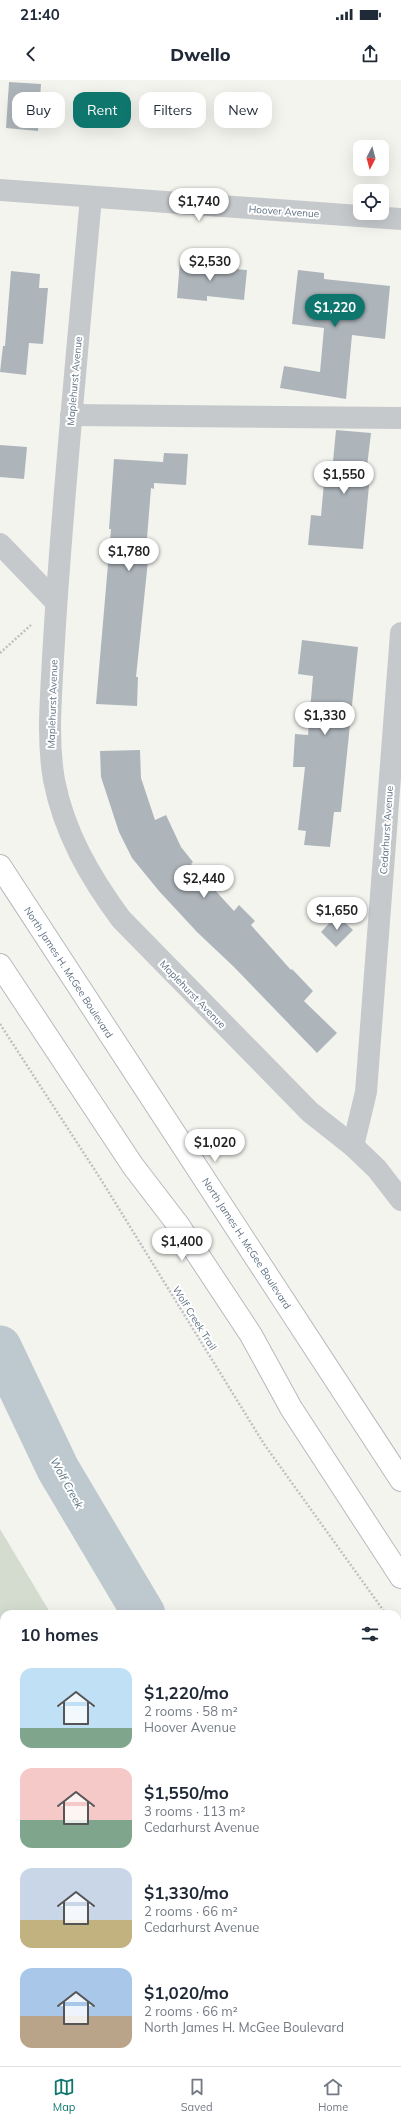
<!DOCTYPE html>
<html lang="en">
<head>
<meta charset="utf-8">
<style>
	body { margin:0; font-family:Mulish,sans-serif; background:#f6f6f7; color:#1f2937; height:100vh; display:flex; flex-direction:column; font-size:15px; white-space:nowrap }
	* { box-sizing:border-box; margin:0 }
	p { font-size:13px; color:#747a83 }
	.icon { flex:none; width:22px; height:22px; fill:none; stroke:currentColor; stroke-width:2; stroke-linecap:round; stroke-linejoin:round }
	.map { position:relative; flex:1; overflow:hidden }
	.side { position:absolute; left:0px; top:1530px; width:401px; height:456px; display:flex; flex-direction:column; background:#fff; border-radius:12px 12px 0 0; box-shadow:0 4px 16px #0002 }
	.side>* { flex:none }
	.top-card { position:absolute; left:12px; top:12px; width:377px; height:36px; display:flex; gap:8px }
	.needle { width:26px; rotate:186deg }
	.fabs { position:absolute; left:353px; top:60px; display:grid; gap:8px }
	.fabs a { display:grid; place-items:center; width:36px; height:36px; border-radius:8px; background:#fff; box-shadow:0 4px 16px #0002; font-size:20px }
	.price { position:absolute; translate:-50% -34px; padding:0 9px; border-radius:14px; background:#fff; color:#222; font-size:13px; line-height:26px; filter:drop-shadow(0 1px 2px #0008) }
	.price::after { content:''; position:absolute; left:50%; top:24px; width:12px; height:9px; margin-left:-6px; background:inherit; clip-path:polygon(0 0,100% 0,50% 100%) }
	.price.on { background:#0f766e; color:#fff }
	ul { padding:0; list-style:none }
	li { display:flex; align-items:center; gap:12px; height:100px; padding:0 20px }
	li span { display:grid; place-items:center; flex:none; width:112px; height:80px; border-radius:12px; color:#555 }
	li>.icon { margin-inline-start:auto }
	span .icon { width:48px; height:48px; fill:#fffc; stroke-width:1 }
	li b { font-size:17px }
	h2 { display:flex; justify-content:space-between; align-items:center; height:48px; padding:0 20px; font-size:17px }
	.tag { padding:0 14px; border-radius:12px; background:#fff; box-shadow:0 4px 16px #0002; font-size:14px; line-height:36px }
	.tag.on { background:#0f766e; color:#fff }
	.status { display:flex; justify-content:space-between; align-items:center; height:28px; padding:0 20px; background:#fff; direction:ltr }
	.status svg { height:11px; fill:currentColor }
	header { display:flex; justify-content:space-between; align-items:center; height:52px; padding:0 20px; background:#fff; font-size:18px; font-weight:800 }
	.tabs { display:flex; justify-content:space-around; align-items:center; height:56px; border-top:1px solid #e0e1e3; background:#fff; font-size:11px; color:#747a83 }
	.tabs a { display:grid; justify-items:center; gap:2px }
	.tabs .on { color:#0f766e }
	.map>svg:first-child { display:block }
	.green { fill:#d4dcd0 }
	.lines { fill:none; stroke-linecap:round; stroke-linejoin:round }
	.river { stroke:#bec9cf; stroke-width:43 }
	.building { fill:#adb5bb }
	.major-casing { stroke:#b6babe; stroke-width:24 }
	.path { stroke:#bec0c2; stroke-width:2.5; stroke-dasharray:2 2; stroke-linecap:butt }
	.minor { stroke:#c6c9cc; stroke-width:22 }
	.major { stroke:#fff; stroke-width:22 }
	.rail { stroke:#a3a9af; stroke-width:3; stroke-dasharray:6 3; stroke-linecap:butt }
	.labels { text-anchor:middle; stroke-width:4; stroke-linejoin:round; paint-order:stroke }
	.street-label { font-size:10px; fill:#607284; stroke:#fff }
	.water-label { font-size:11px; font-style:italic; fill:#5b7582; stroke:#fff }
</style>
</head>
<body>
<div class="status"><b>21:40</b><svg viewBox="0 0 49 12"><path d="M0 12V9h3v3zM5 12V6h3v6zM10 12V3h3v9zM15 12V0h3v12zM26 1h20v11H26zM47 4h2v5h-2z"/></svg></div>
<header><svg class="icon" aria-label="back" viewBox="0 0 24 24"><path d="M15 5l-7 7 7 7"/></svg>Dwello<svg class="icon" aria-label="share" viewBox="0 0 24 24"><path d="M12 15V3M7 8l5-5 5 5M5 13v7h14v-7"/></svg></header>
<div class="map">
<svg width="401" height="1986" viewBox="0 0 401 1986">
	<rect width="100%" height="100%" fill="#f4f4ef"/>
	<!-- green -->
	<polygon class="green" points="0,1449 51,1534 4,1534 4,1813 0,1810"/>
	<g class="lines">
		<!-- river -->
		<g class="river">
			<polyline points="0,1267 58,1389 144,1534"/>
			<polyline points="397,1976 401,1979"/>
		</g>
	</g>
	<!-- building -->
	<g class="building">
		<polygon points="9,2 41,4 38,51 6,48"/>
		<polygon points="180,180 210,182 209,187 247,190 244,220 207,216 207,221 177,218"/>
		<polygon points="298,190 324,193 324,199 390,206 385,259 352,255 346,319 280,308 284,286 320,292 324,248 292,244"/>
		<polygon points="11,191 40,194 39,208 48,208 43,264 29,263 26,295 0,292 3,266 5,266"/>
		<polygon points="336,350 371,353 366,395 370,395 363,469 308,465 311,435 321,436 325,391 332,392"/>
		<polygon points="0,365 27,367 24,399 0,397"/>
		<polygon points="164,373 188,374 186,405 154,403 154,409 151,408 146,471 149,471 136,597 138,597 137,626 96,624 111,449 109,449 114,379 163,382"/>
		<polygon points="302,560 358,567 341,732 334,732 330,767 304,765 306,751 298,750 305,687 293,687 295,654 308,655 313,596 298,594"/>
		<polygon points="140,670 141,698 155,740 166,735 181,767 193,782 191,784 234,831 239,825 255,841 251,845 291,890 292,889 313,911 304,921 337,953 317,973 234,887 197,852 159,811 132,778 119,752 101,697 100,671"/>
		<polygon points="337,835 353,850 336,867 321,852"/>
	</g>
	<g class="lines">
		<!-- major casing -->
		<g class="major-casing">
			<g id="major">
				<polyline points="0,786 401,1400"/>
				<polyline points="0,885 133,1086 179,1146 251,1255 291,1328 401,1497"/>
				<polyline points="397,1749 401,1742"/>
				<polyline points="263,1986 265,1982"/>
			</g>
		</g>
		<!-- path -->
		<g class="path">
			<polyline points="0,573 31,545"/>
			<polyline points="0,944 100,1098 264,1364 386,1534"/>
			<polyline points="0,1546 4,1554"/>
			<polyline points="397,1550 401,1555"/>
			<polyline points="230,1986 231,1982"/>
		</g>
		<!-- minor -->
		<g class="minor">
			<polyline points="0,110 401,139"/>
			<path d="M91,117C80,241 68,364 59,488C56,524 54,560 52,596C50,631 48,665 54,700C64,752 90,797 121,839L310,1032L353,1066L377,1089L401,1120"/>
			<polyline points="71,335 401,338"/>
			<polyline points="0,464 56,522"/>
			<polyline points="353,1066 366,1012 401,553"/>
		</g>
		<!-- major -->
		<use href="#major" class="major"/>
		<!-- rail -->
		<g class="rail">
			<polyline points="0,1843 4,1846"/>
			<polyline points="209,1982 215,1986"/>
		</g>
	</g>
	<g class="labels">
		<!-- street labels -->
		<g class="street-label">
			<text transform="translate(284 131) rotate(4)" y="4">Hoover Avenue</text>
			<text transform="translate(74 301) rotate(-85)" y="4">Maplehurst Avenue</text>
			<text transform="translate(52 624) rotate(-88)" y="4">Maplehurst Avenue</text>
			<text transform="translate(386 750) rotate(-86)" y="4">Cedarhurst Avenue</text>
			<text transform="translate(69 892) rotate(57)" y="4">North James H. McGee Boulevard</text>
			<text transform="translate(193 914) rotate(46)" y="4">Maplehurst Avenue</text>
			<text transform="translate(247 1163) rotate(57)" y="4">North James H. McGee Boulevard</text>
			<text transform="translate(195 1238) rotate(58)" y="4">Wolf Creek Trail</text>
		</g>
		<!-- water labels -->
		<g class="water-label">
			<text transform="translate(67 1403) rotate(61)" y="4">Wolf Creek</text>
		</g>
	</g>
</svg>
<div class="fabs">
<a><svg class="needle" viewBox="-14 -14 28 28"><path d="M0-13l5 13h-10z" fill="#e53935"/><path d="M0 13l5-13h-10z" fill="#747a83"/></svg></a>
<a><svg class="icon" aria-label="locate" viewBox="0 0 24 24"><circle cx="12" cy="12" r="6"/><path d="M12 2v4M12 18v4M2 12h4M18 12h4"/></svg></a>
</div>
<b class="price" style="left:199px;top:142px">$1,740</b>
<b class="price" style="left:210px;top:202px">$2,530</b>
<b class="price on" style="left:335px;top:248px">$1,220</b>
<b class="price" style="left:344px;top:415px">$1,550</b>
<b class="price" style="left:129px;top:492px">$1,780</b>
<b class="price" style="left:325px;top:656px">$1,330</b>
<b class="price" style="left:204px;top:819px">$2,440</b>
<b class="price" style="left:337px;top:851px">$1,650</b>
<b class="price" style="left:215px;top:1083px">$1,020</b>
<b class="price" style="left:182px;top:1182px">$1,400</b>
<div class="top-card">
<a class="tag">Buy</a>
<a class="tag on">Rent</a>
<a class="tag">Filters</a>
<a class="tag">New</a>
</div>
<section class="side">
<h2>10 homes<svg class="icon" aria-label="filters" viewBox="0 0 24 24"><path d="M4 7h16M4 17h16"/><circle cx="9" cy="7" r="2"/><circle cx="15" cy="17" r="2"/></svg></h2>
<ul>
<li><span style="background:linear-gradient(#bfe0f5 75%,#7fa58c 0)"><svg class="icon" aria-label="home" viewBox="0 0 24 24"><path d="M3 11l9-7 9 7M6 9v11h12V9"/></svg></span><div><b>$1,220/mo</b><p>2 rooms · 58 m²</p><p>Hoover Avenue</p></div></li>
<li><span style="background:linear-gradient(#f6c9c9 65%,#7fa58c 0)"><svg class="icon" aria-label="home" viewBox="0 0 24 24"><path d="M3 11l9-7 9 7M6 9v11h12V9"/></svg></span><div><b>$1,550/mo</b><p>3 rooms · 113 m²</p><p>Cedarhurst Avenue</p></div></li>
<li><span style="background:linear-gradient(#c9d6e8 65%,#c2b280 0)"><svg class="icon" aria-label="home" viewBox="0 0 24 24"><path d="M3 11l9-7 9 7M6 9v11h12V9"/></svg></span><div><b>$1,330/mo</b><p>2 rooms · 66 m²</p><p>Cedarhurst Avenue</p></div></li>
<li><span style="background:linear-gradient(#a9c7e8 60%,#b9a48a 0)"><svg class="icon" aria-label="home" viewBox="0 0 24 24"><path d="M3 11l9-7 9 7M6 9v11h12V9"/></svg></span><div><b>$1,020/mo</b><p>2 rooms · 66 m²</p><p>North James H. McGee Boulevard</p></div></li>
</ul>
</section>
</div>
<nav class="tabs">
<a class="on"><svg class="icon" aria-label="map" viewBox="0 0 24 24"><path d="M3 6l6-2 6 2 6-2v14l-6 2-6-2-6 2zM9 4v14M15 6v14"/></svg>Map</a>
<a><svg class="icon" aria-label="saved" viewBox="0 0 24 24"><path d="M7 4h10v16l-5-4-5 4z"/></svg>Saved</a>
<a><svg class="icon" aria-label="home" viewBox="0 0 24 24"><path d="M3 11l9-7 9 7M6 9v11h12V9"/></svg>Home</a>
</nav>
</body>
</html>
